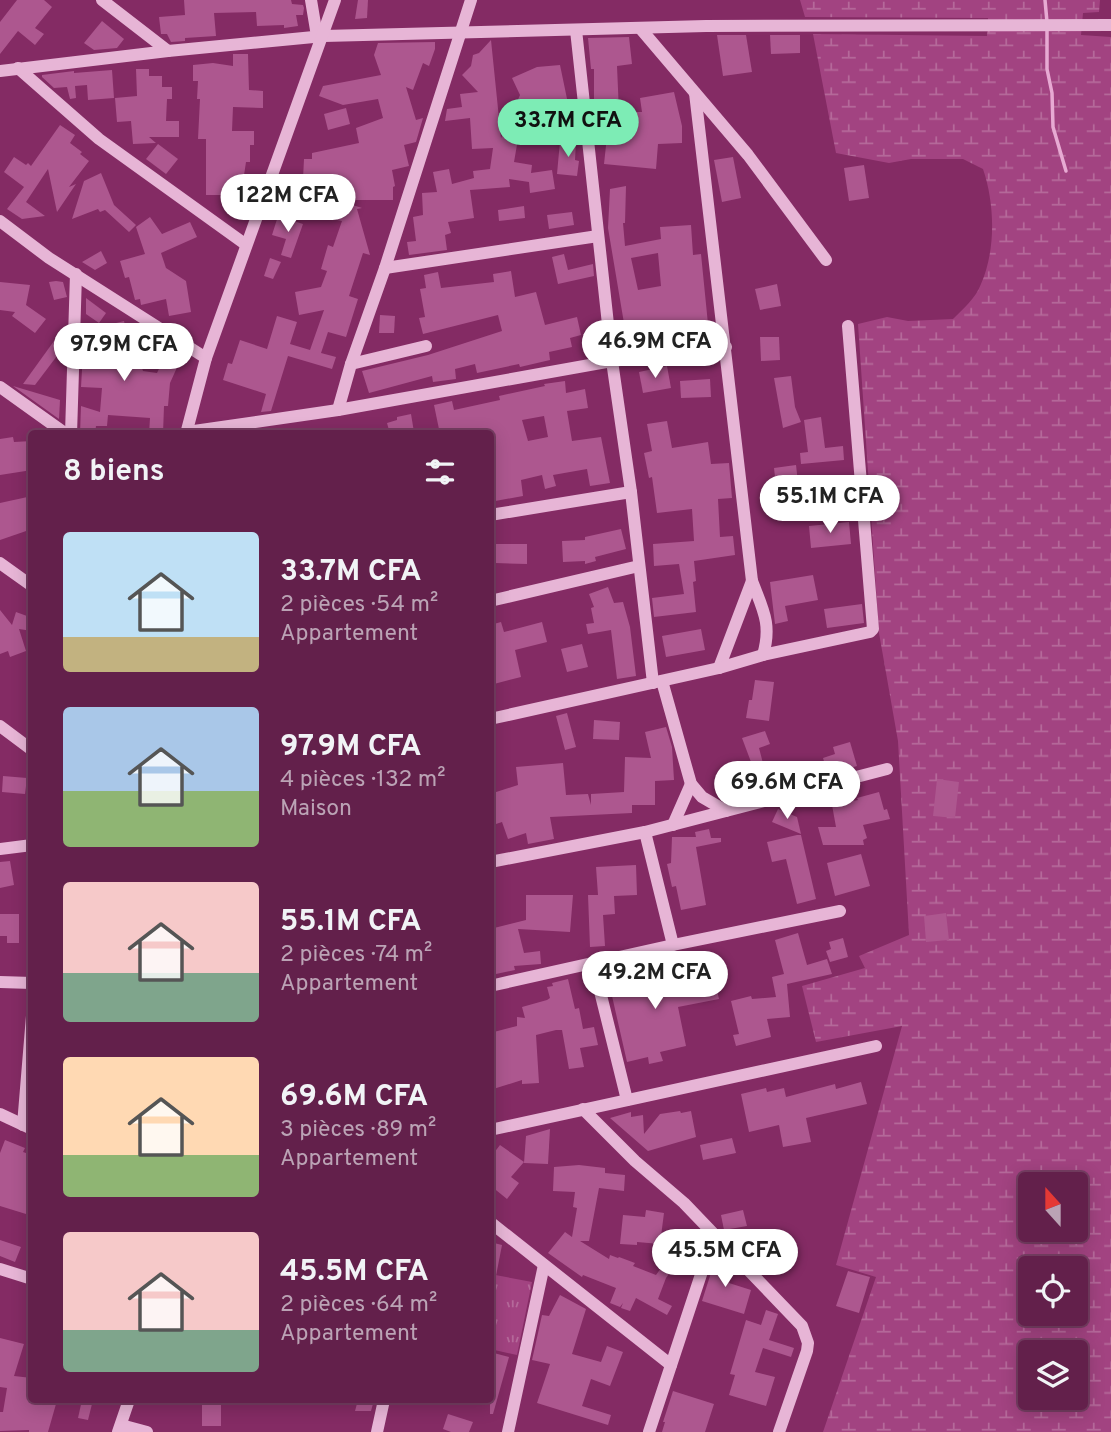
<!DOCTYPE html>
<html lang="fr">
<head>
<meta charset="utf-8">
<style>
	body { margin:0; font-family:Overpass,sans-serif; background:#6c2d55; color:#f1f3f6; height:100vh; display:flex; flex-direction:column; font-size:26px; white-space:nowrap }
	* { box-sizing:border-box; margin:0 }
	p { font-size:23px; color:#bba3b5 }
	.icon { flex:none; width:38px; height:38px; fill:none; stroke:currentColor; stroke-width:2; stroke-linecap:round; stroke-linejoin:round }
	.map { position:relative; flex:1; overflow:hidden }
	.sheet { position:absolute; left:28px; top:430px; width:466px; height:973px; display:flex; flex-direction:column; background:#63204b; border-radius:7px; box-shadow:0 4px 18px #0003,0 0 0 2px #773e63 }
	.sheet>* { flex:none }
	.needle { width:46px; rotate:339deg }
	.tools { position:absolute; left:1018px; top:1172px; display:grid; gap:14px }
	.tools a { display:grid; place-items:center; width:70px; height:70px; border-radius:7px; background:#63204b; box-shadow:0 4px 18px #0003,0 0 0 2px #773e63; font-size:35px }
	.price { position:absolute; translate:-50% -60px; padding:0 16px; border-radius:24px; background:#fff; color:#222; font-size:23px; line-height:46px; filter:drop-shadow(0 2px 4px #0008) }
	.price::after { content:''; position:absolute; left:50%; top:42px; width:21px; height:16px; margin-left:-10px; background:inherit; clip-path:polygon(0 0,100% 0,50% 100%) }
	.price.selected { background:#7decb5; color:#111 }
	ul { padding:0; list-style:none }
	li { display:flex; align-items:center; gap:21px; height:175px; padding:0 35px }
	li span { display:grid; place-items:center; flex:none; width:196px; height:140px; border-radius:7px; color:#555 }
	li>.icon { margin-inline-start:auto }
	span .icon { width:84px; height:84px; fill:#fffc; stroke-width:1 }
	li b { font-size:30px }
	h2 { display:flex; justify-content:space-between; align-items:center; height:84px; padding:0 35px; font-size:30px }
	.map>svg:first-child { display:block }
	.wetland { fill:url(#wetland-marsh); fill-rule:evenodd }
	.park { fill:url(#park-tufts) }
	.lines { fill:none; stroke-linecap:round; stroke-linejoin:round }
	.stream { stroke:#e7aad3; stroke-width:3.5 }
	.building { fill:#ad578f; fill-rule:evenodd }
	.minor { stroke:#e7b5d6; stroke-width:12 }
</style>
</head>
<body>
<div class="map">
<svg width="1111" height="1432" viewBox="0 0 1111 1432">
	<defs>
		<pattern id="wetland-marsh" width="20" height="14" patternUnits="userSpaceOnUse" patternTransform="scale(1.75)"><rect width="20" height="14" fill="#a24381"/><path d="M1 5h8M5 5V1M11 12h8M15 12V8" fill="none" stroke="#b5699a"/></pattern>
		<pattern id="park-tufts" width="24" height="20" patternUnits="userSpaceOnUse" patternTransform="scale(1.75)"><rect width="24" height="20" fill="#a24381"/><path d="M3 7l-1-3M5 7V3M7 7l1-3M15 17l-1-3M17 17v-4M19 17l1-3" fill="none" stroke="#b5699a"/></pattern>
	</defs>
	<rect width="100%" height="100%" fill="#842b64"/>
	<!-- wetland -->
	<path class="wetland" d="M800,0H1100L1099,12L1083,13L1081,35L1111,37V1432H823L876,1277L836,1265L902,1026L816,1042L802,986L865,968L859,956L909,935L898,741L879,633L858,324L887,317L908,321L953,319C963,309 976,298 981,284C996,250 995,204 983,169L963,159H911L889,163L836,153L813,34L987,36L988,18L805,17ZM1031,1185H1076V1230H1031ZM1031,1269H1076V1314H1031ZM1031,1353H1076V1398H1031Z"/>
	<!-- park -->
	<polygon class="park" points="490,1274 532,1282 517,1355 490,1349"/>
	<g class="lines">
		<!-- stream -->
		<g class="stream">
			<polyline points="1045,0 1047,22"/>
			<polyline points="1047,30 1047,69 1052,93 1053,127 1066,171"/>
		</g>
	</g>
	<!-- building -->
	<g class="building">
		<polygon points="17,0 44,0 52,7 35,28 44,34 35,45 18,31 0,54 0,22"/>
		<polygon points="184,0 291,0 292,4 303,5 304,8 303,15 296,15 298,26 284,28 284,25 257,26 256,12 214,13 216,36 185,38 185,41 171,42 167,34 161,34 159,17 185,15"/>
		<polygon points="358,0 368,0 367,18 355,19"/>
		<polygon points="102,21 124,39 117,48 94,50 84,43"/>
		<polygon points="717,35 746,35 752,72 723,76"/>
		<polygon points="770,35 800,35 800,53 771,54"/>
		<polygon points="629,37 632,64 617,66 619,112 642,112 640,98 674,92 682,126 682,143 658,144 656,169 604,164 608,127 598,127 599,99 594,99 594,69 591,69 588,38"/>
		<polygon points="491,40 501,138 520,95 512,78 537,67 560,65 571,118 562,121 556,104 520,110 524,128 517,130 516,136 508,139 518,139 514,162 532,165 531,173 552,170 555,189 530,193 529,182 509,179 510,187 470,190 474,218 448,222 451,233 445,235 447,250 409,255 407,242 416,241 413,217 423,215 422,193 437,192 433,172 449,169 452,184 474,178 473,171 490,169 493,148 472,149 470,118 445,121 447,109 462,107 460,94 478,92 462,75 471,66 473,55 479,53"/>
		<polygon points="435,42 435,49 429,66 423,63 413,90 406,87 416,120 423,118 416,142 404,145 409,166 392,170 395,186 393,187 393,200 337,200 362,208 357,209 370,255 363,253 349,296 358,299 346,337 328,332 321,353 336,357 332,369 288,356 271,411 261,412 266,394 223,380 228,363 232,364 240,340 267,349 277,316 297,322 290,344 310,350 324,310 299,315 295,292 321,287 327,271 321,269 328,245 333,247 342,221 337,220 339,210 310,213 307,179 303,179 304,159 312,159 312,153 359,143 356,128 383,118 378,99 343,105 319,96 323,86 381,75 374,55 378,43"/>
		<polygon points="233,54 248,54 249,90 263,91 263,108 233,107 232,131 254,131 254,145 250,145 250,162 246,162 241,195 206,195 206,139 198,139 200,99 197,99 198,81 193,81 193,65 213,63 233,66"/>
		<polygon points="136,69 149,69 149,76 162,76 162,87 172,87 172,99 167,99 166,121 179,121 179,137 149,137 156,143 133,144 131,121 117,122 115,98 137,96"/>
		<polygon points="112,70 114,98 88,100 87,85 75,86 76,98 70,99 67,87 54,88 42,77 42,75 74,71 74,73"/>
		<polygon points="346,108 350,124 328,130 324,114"/>
		<polygon points="60,125 75,135 70,143 82,152 80,154 89,161 69,187 76,184 57,212 48,169 26,202 45,216 22,219 7,209 24,187 4,172 14,157 26,165 28,163 31,166"/>
		<polygon points="560,141 576,142 575,160 579,161 577,176 557,174"/>
		<polygon points="158,144 178,159 166,174 146,159"/>
		<polygon points="733,157 741,198 722,202 714,160"/>
		<polygon points="864,165 869,198 849,201 844,168"/>
		<polygon points="101,173 114,205 136,225 129,232 105,210 100,212 98,209 72,219 84,181"/>
		<path d="M626,186L625,223H623L625,246L661,239L660,227L691,225L693,255L701,254L709,334L628,347L608,228L610,189ZM658,253L661,286L638,290L631,258Z"/>
		<polygon points="524,206 525,218 499,221 498,210"/>
		<polygon points="572,212 574,225 549,229 547,215"/>
		<polygon points="278,216 303,224 291,258 281,255 286,239 272,235"/>
		<polygon points="150,217 162,234 190,222 197,237 161,253 166,268 186,281 191,312 169,316 166,299 141,305 140,299 135,300 129,277 125,278 120,261 145,254 136,227"/>
		<polygon points="101,251 107,263 95,270 82,262"/>
		<polygon points="564,254 568,270 593,264 594,276 558,284 552,257"/>
		<polygon points="270,258 281,262 273,279 264,276"/>
		<polygon points="511,271 515,297 536,292 545,325 577,317 581,335 570,338 572,347 549,352 550,360 520,367 519,364 477,373 475,364 455,369 456,379 433,382 432,376 369,393 362,371 428,355 502,331 498,315 423,334 419,318 425,317 420,289 426,288 424,275 438,272 441,288 494,282 493,274"/>
		<polygon points="56,281 63,282 67,297 54,300 49,282"/>
		<polygon points="0,282 30,285 26,305 46,319 35,333 12,316 15,312 0,310"/>
		<polygon points="777,284 781,306 760,310 755,289"/>
		<polygon points="86,298 106,313 99,323 86,314"/>
		<polygon points="380,315 395,316 394,333 379,333"/>
		<polygon points="124,321 132,356 135,349 143,371 157,373 165,356 179,363 170,383 168,406 164,406 163,434 149,434 150,418 108,415 107,426 96,426 95,434 80,434 81,406 100,412 102,388 81,387 83,353 98,353 94,333 108,329 104,326"/>
		<polygon points="760,337 779,337 780,360 761,361"/>
		<polygon points="54,341 63,348 35,385 23,384"/>
		<polygon points="667,366 671,388 643,393 639,372"/>
		<polygon points="791,376 795,407 801,422 783,428 774,378"/>
		<polygon points="710,379 711,397 681,398 680,381"/>
		<path d="M565,381L566,393L585,389L588,408L567,411L572,441L601,437L610,483L590,486L587,469L553,475L556,486L545,489L542,475L521,480L523,496L490,502V474L493,473L490,432L478,434H440L434,405L452,401L454,410L500,400L499,396L545,386L544,384ZM544,416L548,437L528,441L522,420Z"/>
		<polygon points="13,386 60,400 59,419"/>
		<polygon points="411,414 414,432 390,434 387,423 397,420 397,417"/>
		<polygon points="821,417 825,448 843,446 844,460 801,464 800,453 808,452 804,420"/>
		<polygon points="667,421 672,448 708,442 711,464 729,463 732,498 718,499 720,537 733,536 735,555 694,561 696,581 693,582 696,612 654,617 652,598 684,594 679,564 654,566 653,544 694,541 692,509 657,513 652,477 649,478 644,453 652,451 647,424"/>
		<polygon points="13,437 14,442 32,441 32,470 0,475 0,439"/>
		<polygon points="796,465 799,491 777,494 774,468"/>
		<polygon points="32,496 32,529 0,540 0,503"/>
		<polygon points="805,496 808,519 796,521 793,498"/>
		<polygon points="849,522 851,544 811,548 809,526"/>
		<polygon points="621,529 626,549 595,557 596,561 585,564 585,561 563,562 562,541 585,540 585,537"/>
		<polygon points="495,544 527,544 527,564 495,563"/>
		<polygon points="813,575 818,600 785,606 788,621 775,624 770,582"/>
		<polygon points="608,587 614,603 623,602 630,627 636,676 617,679 611,630 588,634 586,624 594,623 591,608 594,607 589,594"/>
		<polygon points="862,604 864,623 827,628 824,609"/>
		<polygon points="0,610 12,625 16,612 27,616 32,631 19,629 26,651 10,657 8,651 0,654"/>
		<polygon points="501,622 504,632 542,622 547,642 515,650 521,677 494,684 490,670 490,625"/>
		<polygon points="701,629 705,650 666,657 662,636"/>
		<polygon points="582,644 588,667 567,672 561,649"/>
		<polygon points="755,680 774,682 769,721 746,718 749,700 752,700"/>
		<polygon points="567,713 576,747 565,750 556,716"/>
		<polygon points="594,720 620,722 619,740 593,739"/>
		<polygon points="666,727 672,747 674,780 655,781 655,805 632,805 632,813 550,817 554,839 528,844 526,833 508,839 502,822 490,826 490,794 518,785 516,767 563,763 566,795 588,794 591,805 591,794 624,792 625,757 651,758 645,732"/>
		<polygon points="765,731 770,744 759,748 764,767 754,770 742,738"/>
		<polygon points="850,742 857,766 828,775 823,758 835,754 833,747"/>
		<polygon points="3,776 27,778 25,794 2,792"/>
		<polygon points="937,779 959,782 955,818 933,816"/>
		<polygon points="879,792 884,810 887,809 890,819 863,825 867,838 863,840 864,845 823,845 818,827 836,827 832,805 858,800 857,798"/>
		<polygon points="778,809 797,817 801,834 772,822"/>
		<polygon points="709,829 711,838 721,838 721,842 696,847 706,905 681,910 676,886 672,887 667,864 671,863 672,837 696,837 695,832"/>
		<polygon points="797,835 801,835 816,899 797,904 786,859 772,862 767,842"/>
		<polygon points="861,854 870,886 835,896 827,863"/>
		<polygon points="10,861 14,885 0,888 0,862"/>
		<polygon points="636,865 637,895 614,896 615,914 603,915 605,946 590,947 588,895 598,895 596,867"/>
		<polygon points="526,895 573,895 570,932 518,929 524,953 540,951 541,964 514,966 515,970 496,974 494,965 490,966 490,929 526,920"/>
		<polygon points="946,913 949,940 926,942 924,916"/>
		<polygon points="0,914 19,914 19,943 7,943 7,936 0,936"/>
		<polygon points="798,933 807,965 827,959 832,974 787,984 790,1017 767,1019 771,1037 736,1046 733,1035 739,1034 731,1001 751,996 752,999 776,997 772,977 784,974 775,940"/>
		<polygon points="843,938 848,957 830,962 826,951 831,949 829,942"/>
		<polygon points="709,956 719,999 678,1007 686,1046 660,1052 663,1061 649,1064 648,1057 627,1062 607,974 628,969 631,980 654,974 660,998 699,989 692,959"/>
		<polygon points="568,979 575,1009 579,1008 583,1029 594,1027 598,1045 580,1048 584,1067 569,1069 562,1030 556,1030 536,1035 539,1083 522,1084 522,1080 490,1090 490,1067 496,1065 490,1033 517,1026 517,1017 525,1018 522,1007 547,1000 550,998 547,987 553,986 552,983"/>
		<polygon points="861,1082 867,1104 806,1118 811,1142 783,1147 779,1125 749,1132 741,1094 766,1088 767,1092 784,1088 786,1097 835,1084 836,1089"/>
		<polygon points="680,1111 681,1113 691,1111 696,1137 648,1151 610,1118 631,1112 631,1117 643,1115 644,1134 660,1114"/>
		<polygon points="550,1129 548,1164 524,1163 526,1136"/>
		<polygon points="732,1138 736,1153 703,1160 700,1145"/>
		<polygon points="5,1140 25,1148 23,1152 32,1155 32,1198 26,1214 0,1206 0,1153"/>
		<polygon points="500,1145 524,1162 511,1177 519,1183 507,1199 491,1186 494,1181 490,1178 490,1158"/>
		<polygon points="579,1165 605,1168 605,1173 625,1175 624,1191 599,1188 589,1241 580,1241 609,1259 610,1255 618,1258 619,1257 635,1263 633,1266 656,1275 669,1257 665,1254 675,1242 686,1251 666,1278 658,1299 672,1306 667,1315 636,1298 630,1311 621,1308 623,1303 620,1307 610,1303 616,1288 583,1275 582,1277 548,1253 565,1232 572,1237 577,1208 573,1207 575,1192 553,1191 554,1167"/>
		<polygon points="646,1210 664,1213 660,1244 637,1242 637,1245 620,1244 623,1215 645,1217"/>
		<polygon points="743,1210 747,1226 724,1230 721,1215"/>
		<polygon points="0,1240 21,1247 15,1262 0,1256"/>
		<polygon points="490,1242 502,1245 495,1281 490,1281"/>
		<polygon points="716,1257 727,1261 725,1267 734,1270 729,1283 751,1290 744,1314 702,1301"/>
		<polygon points="848,1271 870,1277 859,1313 836,1306"/>
		<polygon points="560,1295 586,1309 572,1354 601,1362 607,1346 623,1352 610,1386 591,1379 582,1406 611,1415 608,1425 537,1403 550,1364 532,1360 542,1315 549,1316"/>
		<polygon points="766,1310 778,1314 769,1340 794,1348 791,1357 763,1348 755,1372 775,1377 766,1406 729,1395 735,1375 730,1374 746,1320 761,1325"/>
		<polygon points="0,1338 24,1344 14,1376 32,1378 32,1400 42,1400 56,1404 48,1432 29,1432 29,1430 0,1431 0,1412 3,1412 7,1388 0,1387"/>
		<polygon points="490,1352 509,1357 493,1414 490,1414"/>
		<polygon points="673,1391 714,1404 705,1432 662,1432 665,1422 663,1422"/>
		<polygon points="82,1400 93,1400 88,1420 78,1418"/>
		<rect x="202" y="1400" width="19" height="26"/>
		<polygon points="358,1400 374,1400 371,1411 355,1411"/>
		<polygon points="448,1414 473,1422 469,1432 451,1432 443,1429"/>
	</g>
	<g class="lines">
		<!-- minor -->
		<g class="minor">
			<polyline points="102,0 168,51"/>
			<polyline points="311,0 317,36"/>
			<polyline points="640,28 748,155 826,260"/>
			<polyline points="576,30 612,361 631,492 653,683"/>
			<polyline points="18,68 99,139 245,244"/>
			<polyline points="0,71 168,51 324,36 706,26 1111,25"/>
			<path d="M695,93L752,581C763,610 772,624 763,655"/>
			<polyline points="0,221 49,258 206,358"/>
			<polyline points="385,268 598,236"/>
			<polyline points="351,364 426,346"/>
			<polyline points="0,387 66,434"/>
			<polyline points="338,410 351,364 385,268 471,0"/>
			<polyline points="187,432 338,410 612,361 726,347"/>
			<polyline points="71,434 76,274"/>
			<polyline points="186,434 206,358 335,0"/>
			<polyline points="490,515 631,492"/>
			<polyline points="0,563 32,586"/>
			<polyline points="490,601 639,566"/>
			<polyline points="719,668 752,581"/>
			<polyline points="662,681 691,784 702,797 726,811"/>
			<polyline points="490,719 719,668 763,655 870,632 873,629 848,326"/>
			<polyline points="0,726 32,750"/>
			<polyline points="673,825 691,784"/>
			<polyline points="645,832 673,945"/>
			<polyline points="0,849 32,845"/>
			<polyline points="490,862 645,832 887,769"/>
			<polyline points="593,963 627,1100"/>
			<polyline points="0,982 32,983"/>
			<polyline points="490,986 673,945 840,911"/>
			<polyline points="583,1109 635,1161 684,1203 802,1326 808,1343 807,1351 779,1432"/>
			<polyline points="0,1114 32,1129"/>
			<polyline points="23,1125 32,1016"/>
			<polyline points="490,1130 876,1046"/>
			<polyline points="490,1222 671,1365"/>
			<polyline points="0,1269 32,1279"/>
			<polyline points="121,1425 147,1432"/>
			<polyline points="118,1432 129,1400"/>
			<polyline points="377,1432 384,1400"/>
			<polyline points="508,1432 544,1265"/>
			<polyline points="649,1432 714,1235"/>
		</g>
	</g>
</svg>
<div class="tools">
<a><svg class="needle" viewBox="-14 -14 28 28"><path d="M0-13l5 13h-10z" fill="#e53935"/><path d="M0 13l5-13h-10z" fill="#bba3b5"/></svg></a>
<a><svg class="icon" aria-label="locate" viewBox="0 0 24 24"><circle cx="12" cy="12" r="6"/><path d="M12 2v4M12 18v4M2 12h4M18 12h4"/></svg></a>
<a><svg class="icon" aria-label="layers" viewBox="0 0 24 24"><path d="M12 4l9 5-9 5-9-5zM3 14l9 5 9-5"/></svg></a>
</div>
<b class="price selected" style="left:568px;top:159px">33.7M CFA</b>
<b class="price" style="left:288px;top:234px">122M CFA</b>
<b class="price" style="left:655px;top:380px">46.9M CFA</b>
<b class="price" style="left:124px;top:383px">97.9M CFA</b>
<b class="price" style="left:830px;top:535px">55.1M CFA</b>
<b class="price" style="left:787px;top:821px">69.6M CFA</b>
<b class="price" style="left:655px;top:1011px">49.2M CFA</b>
<b class="price" style="left:725px;top:1289px">45.5M CFA</b>
<section class="sheet">
<h2>8 biens<svg class="icon" aria-label="filters" viewBox="0 0 24 24"><path d="M4 7h16M4 17h16"/><circle cx="9" cy="7" r="2"/><circle cx="15" cy="17" r="2"/></svg></h2>
<ul>
<li><span style="background:linear-gradient(#bfe0f5 75%,#c2b280 0)"><svg class="icon" aria-label="home" viewBox="0 0 24 24"><path d="M3 11l9-7 9 7M6 9v11h12V9"/></svg></span><div><b>33.7M CFA</b><p>2 pièces · 54 m²</p><p>Appartement</p></div></li>
<li><span style="background:linear-gradient(#a9c7e8 60%,#8fb573 0)"><svg class="icon" aria-label="home" viewBox="0 0 24 24"><path d="M3 11l9-7 9 7M6 9v11h12V9"/></svg></span><div><b>97.9M CFA</b><p>4 pièces · 132 m²</p><p>Maison</p></div></li>
<li><span style="background:linear-gradient(#f6c9c9 65%,#7fa58c 0)"><svg class="icon" aria-label="home" viewBox="0 0 24 24"><path d="M3 11l9-7 9 7M6 9v11h12V9"/></svg></span><div><b>55.1M CFA</b><p>2 pièces · 74 m²</p><p>Appartement</p></div></li>
<li><span style="background:linear-gradient(#ffd9b3 70%,#8fb573 0)"><svg class="icon" aria-label="home" viewBox="0 0 24 24"><path d="M3 11l9-7 9 7M6 9v11h12V9"/></svg></span><div><b>69.6M CFA</b><p>3 pièces · 89 m²</p><p>Appartement</p></div></li>
<li><span style="background:linear-gradient(#f6c9c9 70%,#7fa58c 0)"><svg class="icon" aria-label="home" viewBox="0 0 24 24"><path d="M3 11l9-7 9 7M6 9v11h12V9"/></svg></span><div><b>45.5M CFA</b><p>2 pièces · 64 m²</p><p>Appartement</p></div></li>
</ul>
</section>
</div>
</body>
</html>
